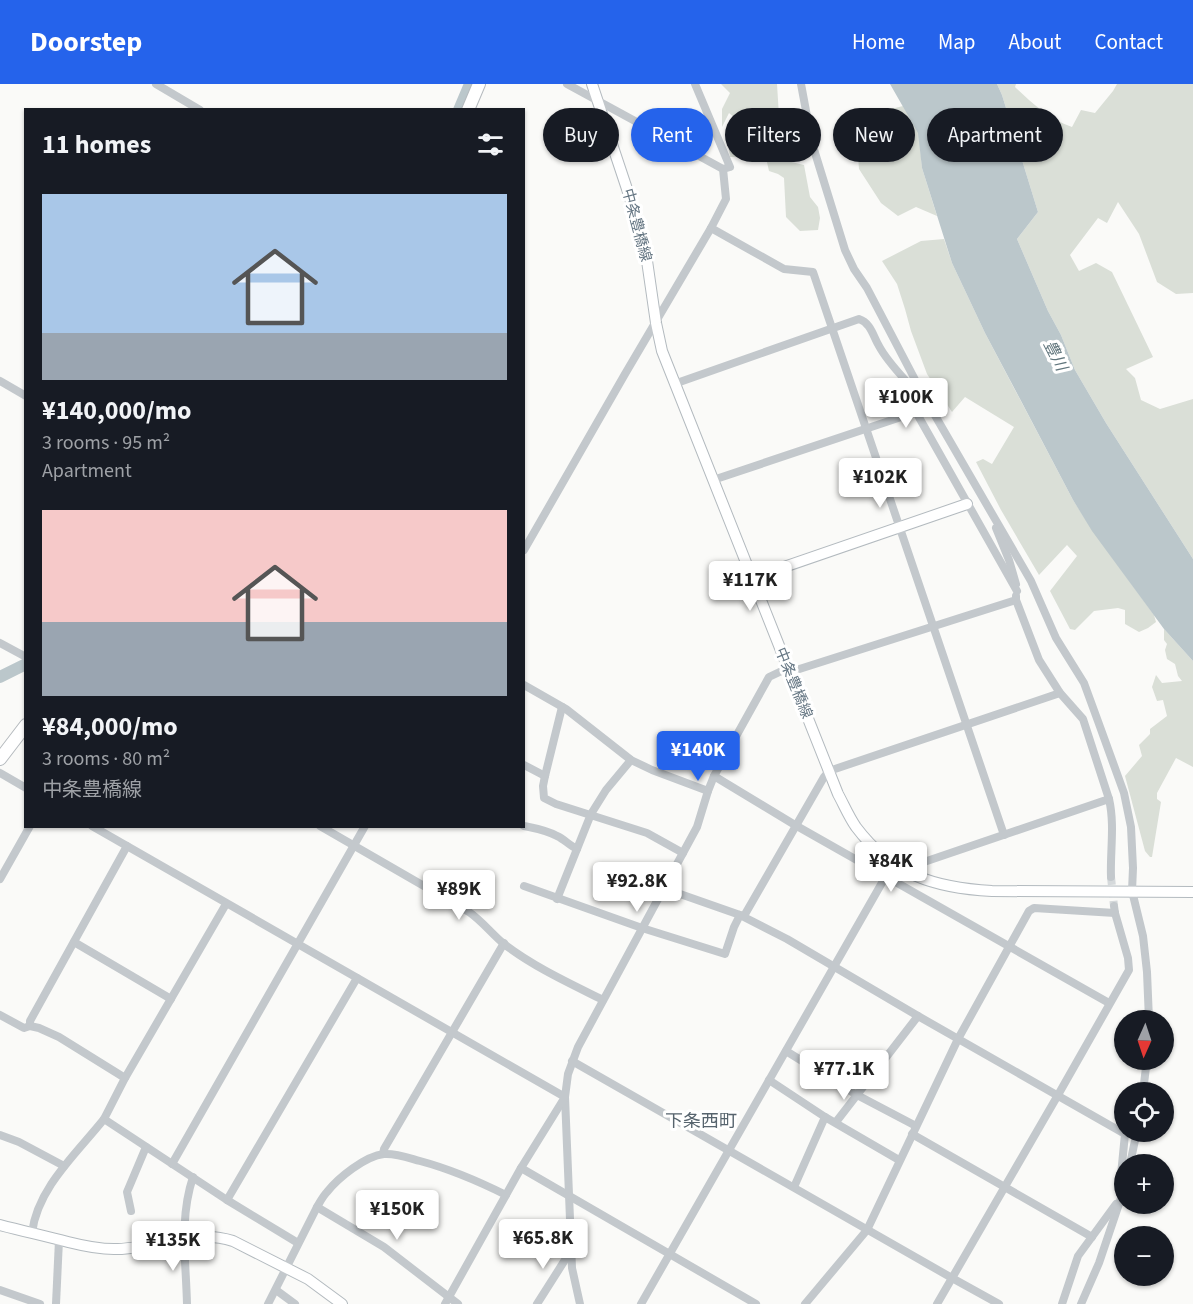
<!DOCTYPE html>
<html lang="en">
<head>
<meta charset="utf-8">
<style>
	body { margin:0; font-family:"Source Sans 3","Noto Sans JP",sans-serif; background:#242831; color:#f1f3f6; height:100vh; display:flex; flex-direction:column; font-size:22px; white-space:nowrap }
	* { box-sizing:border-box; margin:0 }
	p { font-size:20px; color:#9ea1a6 }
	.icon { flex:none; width:33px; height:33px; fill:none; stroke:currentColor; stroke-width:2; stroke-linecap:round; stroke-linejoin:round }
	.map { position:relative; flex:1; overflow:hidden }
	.drawer { position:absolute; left:24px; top:24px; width:501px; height:720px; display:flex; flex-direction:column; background:#171b24; border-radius:0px; box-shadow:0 2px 4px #0004 }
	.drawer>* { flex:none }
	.guide { position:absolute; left:543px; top:24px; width:560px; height:54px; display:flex; gap:12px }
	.needle { width:39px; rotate:183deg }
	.controls { position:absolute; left:1114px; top:926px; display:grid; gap:12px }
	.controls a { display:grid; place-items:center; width:60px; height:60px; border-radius:50%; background:#171b24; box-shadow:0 2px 4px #0004; font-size:30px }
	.price { position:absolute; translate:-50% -51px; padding:0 14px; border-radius:6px; background:#fff; color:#222; font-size:20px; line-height:39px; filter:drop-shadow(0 2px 3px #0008) }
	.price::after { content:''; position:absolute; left:50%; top:36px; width:18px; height:14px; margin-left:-9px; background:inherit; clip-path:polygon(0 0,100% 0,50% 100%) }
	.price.selected { background:#2563eb; color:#fff }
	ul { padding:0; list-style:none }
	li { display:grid; align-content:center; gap:12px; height:318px; padding:0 18px }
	li span { display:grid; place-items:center; height:186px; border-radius:0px; color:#555 }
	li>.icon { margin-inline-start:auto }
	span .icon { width:108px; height:108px; fill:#fffc; stroke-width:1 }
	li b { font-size:26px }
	h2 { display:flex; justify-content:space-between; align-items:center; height:72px; padding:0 18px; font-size:26px }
	.tag { padding:0 21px; border-radius:27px; background:#171b24; box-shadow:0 2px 4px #0004; font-size:21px; line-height:54px }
	.tag.selected { background:#2563eb; color:#fff }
	header { display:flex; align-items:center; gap:36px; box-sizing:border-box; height:84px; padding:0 30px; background:#2563eb; color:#fff }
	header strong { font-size:28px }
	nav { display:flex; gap:33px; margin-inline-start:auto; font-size:21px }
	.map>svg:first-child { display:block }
	.green { fill:#dadfd7 }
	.water { fill:#bbc7cb }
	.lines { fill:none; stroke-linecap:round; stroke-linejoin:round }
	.river { stroke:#bbc7cb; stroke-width:12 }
	.street-tunnel { stroke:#d5d9db; stroke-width:8; stroke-dasharray:8 4; stroke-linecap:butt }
	.secondary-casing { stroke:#b3babf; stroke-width:12 }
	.primary-casing { stroke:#b5babe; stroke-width:14 }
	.street { stroke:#c3c8cc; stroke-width:8 }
	.secondary { stroke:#fff; stroke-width:10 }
	.primary { stroke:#fff; stroke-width:12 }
	.labels { text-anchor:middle; stroke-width:6; stroke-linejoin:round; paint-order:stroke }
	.street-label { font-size:15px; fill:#657683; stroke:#fff }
	.water-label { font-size:16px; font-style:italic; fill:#60757c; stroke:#fff }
	.quarter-label { font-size:18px; fill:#57646e; stroke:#fff }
</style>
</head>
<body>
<header>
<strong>Doorstep</strong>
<nav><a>Home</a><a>Map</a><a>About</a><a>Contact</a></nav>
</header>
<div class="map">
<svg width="1193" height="1220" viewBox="0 0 1193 1220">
	<rect width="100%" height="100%" fill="#fafaf8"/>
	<!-- green -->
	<g class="green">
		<polygon points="721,0 777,0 780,48 783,76 804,81 810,113 818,123 820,134 818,146 800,147 786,133 784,94 778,90 769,87 764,65 756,73 730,73 729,66 741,51 742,40 729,29 722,43 722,25 730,9"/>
		<path d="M997,0H1016L1015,3C1033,20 1049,35 1072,43L1081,26L1095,29L1113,7L1117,0H1193V209L1176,210L1157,198L1139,150L1118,118L1107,139L1098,134L1070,171L1079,187L1096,179L1112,188L1153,273L1126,285L1135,294L1141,316L1160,325L1193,315V475L1106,339L1075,286L1061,251L1048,227L1017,155L1038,128L1002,11Z"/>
		<polygon points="903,22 919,49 922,84 937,132 916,123 898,132 881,119 859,85 855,34"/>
		<polygon points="944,155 952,179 985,249 1073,416 1093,447 1154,531 1156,538 1148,544 1139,548 1125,540 1125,526 1118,524 1094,527 1075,546 1070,545 1050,507 1077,472 1067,461 1039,491 1001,426 976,378 983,375 992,380 1014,343 965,313 952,328 927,290 911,247 905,225 897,200 882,177 921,157"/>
		<polygon points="1164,545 1193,577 1193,683 1176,674 1157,709 1157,715 1161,718 1152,773 1150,773 1145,767 1125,692 1142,672 1139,661 1150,650 1150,645 1167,632 1163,616 1157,617 1152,603 1156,591 1162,599 1182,597 1178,592 1175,580 1167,575 1165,566 1167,560 1164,556"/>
	</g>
	<!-- water -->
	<polygon class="water" points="890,0 997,0 1002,11 1038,128 1017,155 1048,227 1061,251 1075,286 1106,339 1193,475 1193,577 1164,545 1092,447 1073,416 1020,315 985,249 952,179 922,84 918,49"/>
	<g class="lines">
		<!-- river -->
		<g class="river">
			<polyline points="459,26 470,0"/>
			<polyline points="0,593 26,580"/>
		</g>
		<!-- street-tunnel -->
		<polyline class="street-tunnel" points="1111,793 1114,822"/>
		<!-- secondary casing -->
		<g class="secondary-casing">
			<g id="secondary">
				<path d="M592,0L644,156L656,239L662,267L838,710C844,721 849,733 856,743C892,791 935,804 992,807L1193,808"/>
				<polyline points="752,494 967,420"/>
				<path d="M0,1141C23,1147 45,1152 68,1158C84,1162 101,1166 118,1165C157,1164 195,1144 233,1157L308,1195L342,1220"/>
			</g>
		</g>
		<!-- primary casing -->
		<g class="primary-casing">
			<g id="primary">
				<polyline points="468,26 479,0"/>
				<polyline points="0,675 26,641"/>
			</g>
		</g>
		<!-- street -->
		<g class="street">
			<polyline points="156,0 200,26"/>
			<polyline points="695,0 730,83 723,85"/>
			<polyline points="801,0 812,59 845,166 854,185 867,204 922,309 1031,497 1056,554 1084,599 1099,640 1124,709 1131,743 1133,784 1132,807 1143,852 1147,888 1149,936"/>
			<polyline points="711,144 784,185 813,188 1004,751"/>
			<polyline points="0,297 26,312"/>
			<path d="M674,300L859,235C871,239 873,252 879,262C888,279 903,293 916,308L922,309"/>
			<polyline points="713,396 916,328 1017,507"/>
			<polyline points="996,444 1009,476 1016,500"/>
			<polyline points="524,466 625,290 711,144 726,115 723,85 567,0"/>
			<polyline points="0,559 26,573"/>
			<polyline points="790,588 1016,516 1016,512"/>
			<polyline points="524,601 566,625 631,676 652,686 708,707"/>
			<polyline points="562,623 545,692 543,702 544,714 556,720 647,749 683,769"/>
			<polyline points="524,681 545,692"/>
			<polyline points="0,689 26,704"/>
			<polyline points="714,692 795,741 1109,919"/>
			<path d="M1109,715C1115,741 1110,767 1111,793"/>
			<polyline points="92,742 565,1013 572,1184 580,1220"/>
			<path d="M320,742L469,828C482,837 492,850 504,860C534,883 569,899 603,916"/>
			<path d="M524,742C534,744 546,746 557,752C564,755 569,761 577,765"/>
			<polyline points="0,795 30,742"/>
			<polyline points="524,802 642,844 725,870 734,843 740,831"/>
			<polyline points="663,804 740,831 787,855 918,932 1125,1050 1121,1091 1124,1099"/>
			<polyline points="557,815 591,730 606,706 631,676"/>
			<polyline points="226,820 125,994 104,1035 227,1116 298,1159"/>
			<polyline points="744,832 824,693 829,687 1060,609"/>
			<polyline points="74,858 171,915"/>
			<polyline points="0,931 24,944 30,942 39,944 59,953 125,994"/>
			<polyline points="30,942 30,937 127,762"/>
			<polyline points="786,967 857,1011 916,1042"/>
			<polyline points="572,977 952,1194 999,1220"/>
			<polyline points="769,996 825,1033 899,1076"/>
			<polyline points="1143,1008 1147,975"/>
			<polyline points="836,1038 918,932"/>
			<polyline points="912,1050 1092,1153"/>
			<polyline points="0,1051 19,1058 64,1082"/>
			<polyline points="383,1070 384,1065 504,859"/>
			<polyline points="172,1080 365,742"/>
			<polyline points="1130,1080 1137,1047"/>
			<polyline points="521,1084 756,1220"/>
			<polyline points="794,1103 825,1033"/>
			<polyline points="227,1116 357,894"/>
			<polyline points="317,1123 384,1163 458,1220"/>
			<polyline points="131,1127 127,1108 146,1063"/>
			<path d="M32,1149C37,1104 78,1068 104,1035"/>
			<polyline points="0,1206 40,1220"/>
			<polyline points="276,1206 295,1220"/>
			<polyline points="56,1220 59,1156"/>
			<path d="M187,1220C186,1177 179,1135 193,1093"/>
			<path d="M268,1220L317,1123C320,1118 323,1112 327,1108C338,1094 365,1072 384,1070C396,1069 409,1074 420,1077C450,1085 478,1097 506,1111"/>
			<polyline points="445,1220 521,1084 565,1013 568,990 578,963 697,743 708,707 714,692 769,593 788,584"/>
			<polyline points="537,1220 570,1168"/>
			<path d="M641,1220L883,797C895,787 909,779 924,778L1109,715L1083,635L1060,609L1039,576L1016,516"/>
			<polyline points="805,1220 867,1146 958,955 1029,827 1034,824 1115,829"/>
			<polyline points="937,1220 1058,1011 1129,886 1128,874 1115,829 1114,822"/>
			<polyline points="1062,1220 1078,1172 1116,1120"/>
			<polyline points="1081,1220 1099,1179 1121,1114 1125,1097"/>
		</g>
		<!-- secondary -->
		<use href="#secondary" class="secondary"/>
		<!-- primary -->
		<use href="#primary" class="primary"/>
	</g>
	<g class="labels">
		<!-- street labels -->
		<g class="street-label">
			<text transform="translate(637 141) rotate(75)" y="5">中条豊橋線</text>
			<text transform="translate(794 599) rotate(68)" y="5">中条豊橋線</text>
		</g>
		<!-- water labels -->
		<g class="water-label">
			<text transform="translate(1056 271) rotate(63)" y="6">豊川</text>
		</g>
		<!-- quarter labels -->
		<g class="quarter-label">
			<text x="701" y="1043">下条西町</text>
		</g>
	</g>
</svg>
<div class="controls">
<a><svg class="needle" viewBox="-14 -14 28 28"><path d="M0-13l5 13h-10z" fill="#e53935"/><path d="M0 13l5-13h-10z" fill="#9ea1a6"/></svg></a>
<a><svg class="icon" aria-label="locate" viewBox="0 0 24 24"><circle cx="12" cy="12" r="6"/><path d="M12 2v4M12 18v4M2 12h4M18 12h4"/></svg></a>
<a>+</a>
<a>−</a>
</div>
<b class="price" style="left:906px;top:345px">¥100K</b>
<b class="price" style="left:880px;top:425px">¥102K</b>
<b class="price" style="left:750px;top:528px">¥117K</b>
<b class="price selected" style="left:698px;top:698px">¥140K</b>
<b class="price" style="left:891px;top:809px">¥84K</b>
<b class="price" style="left:637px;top:829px">¥92.8K</b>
<b class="price" style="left:459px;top:837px">¥89K</b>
<b class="price" style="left:844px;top:1017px">¥77.1K</b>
<b class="price" style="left:397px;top:1157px">¥150K</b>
<b class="price" style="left:543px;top:1186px">¥65.8K</b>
<b class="price" style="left:173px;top:1188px">¥135K</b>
<div class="guide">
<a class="tag">Buy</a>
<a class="tag selected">Rent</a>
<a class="tag">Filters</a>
<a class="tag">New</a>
<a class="tag">Apartment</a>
</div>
<section class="drawer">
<h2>11 homes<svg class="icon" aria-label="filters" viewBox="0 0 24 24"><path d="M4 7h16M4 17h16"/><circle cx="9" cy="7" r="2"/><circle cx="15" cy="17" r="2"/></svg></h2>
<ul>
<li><span style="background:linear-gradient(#a9c7e8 75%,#9aa5b1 0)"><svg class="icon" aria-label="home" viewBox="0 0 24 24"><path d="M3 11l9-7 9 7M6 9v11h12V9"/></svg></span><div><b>¥140,000/mo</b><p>3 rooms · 95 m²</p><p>Apartment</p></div></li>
<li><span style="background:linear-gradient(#f6c9c9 60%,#9aa5b1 0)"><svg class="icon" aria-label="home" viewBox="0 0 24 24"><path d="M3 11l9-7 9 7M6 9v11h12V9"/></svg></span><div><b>¥84,000/mo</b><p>3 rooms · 80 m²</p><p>中条豊橋線</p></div></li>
</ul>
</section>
</div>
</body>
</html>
